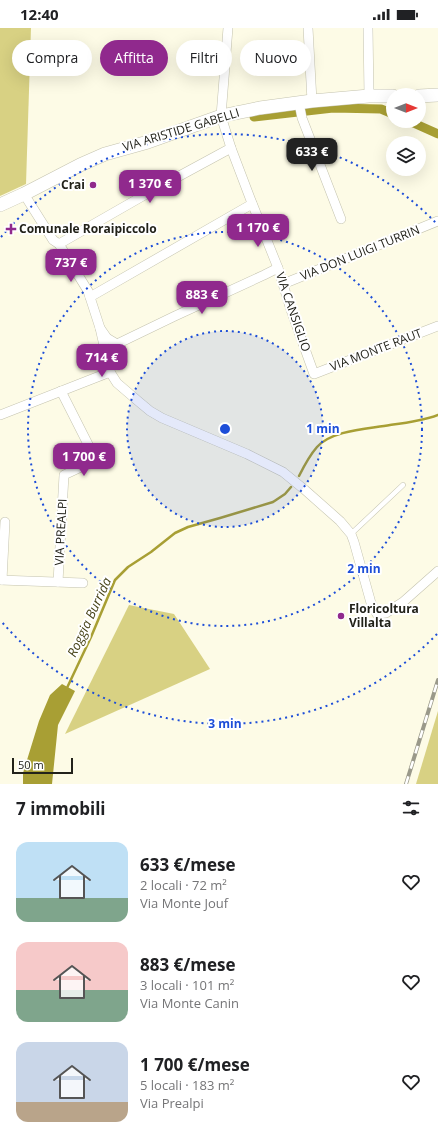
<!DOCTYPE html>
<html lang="it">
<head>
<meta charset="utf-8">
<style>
	body { margin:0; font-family:"Open Sans",sans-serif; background:#f2f2f2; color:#202124; height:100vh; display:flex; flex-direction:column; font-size:15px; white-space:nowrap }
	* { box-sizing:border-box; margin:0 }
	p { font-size:13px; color:#757577 }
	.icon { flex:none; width:22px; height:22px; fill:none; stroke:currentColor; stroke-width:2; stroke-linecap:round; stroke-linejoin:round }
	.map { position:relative; height:756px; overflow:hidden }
	.panel { display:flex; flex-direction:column; background:#fff; flex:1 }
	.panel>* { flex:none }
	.top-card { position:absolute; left:12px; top:12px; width:414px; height:36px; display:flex; gap:8px }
	.needle { width:26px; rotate:90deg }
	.tools { position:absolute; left:386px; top:60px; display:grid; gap:8px }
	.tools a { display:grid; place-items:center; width:40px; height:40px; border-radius:50%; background:#fff; box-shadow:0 4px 16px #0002; font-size:20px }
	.scale { position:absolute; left:12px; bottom:10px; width:61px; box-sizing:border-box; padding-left:4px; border:2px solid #22221a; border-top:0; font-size:11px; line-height:14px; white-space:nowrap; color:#22221a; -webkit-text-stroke:3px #fff; paint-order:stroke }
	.price { position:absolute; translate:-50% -34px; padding:0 9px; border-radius:8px; background:#90298d; color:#fff; font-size:13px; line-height:26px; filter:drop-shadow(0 1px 2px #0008) }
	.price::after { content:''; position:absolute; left:50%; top:24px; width:12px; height:9px; margin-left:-6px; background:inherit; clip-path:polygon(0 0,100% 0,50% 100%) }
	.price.selected { background:#222; color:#fff }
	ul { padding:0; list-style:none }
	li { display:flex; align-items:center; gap:12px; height:100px; padding:0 16px }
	li span { display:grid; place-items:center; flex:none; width:112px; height:80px; border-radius:12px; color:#555 }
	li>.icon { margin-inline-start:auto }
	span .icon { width:48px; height:48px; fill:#fffc; stroke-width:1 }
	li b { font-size:17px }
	h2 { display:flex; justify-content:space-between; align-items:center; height:48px; padding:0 16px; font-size:17px }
	.pill { padding:0 14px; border-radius:18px; background:#fff; box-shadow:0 4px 16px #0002; font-size:14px; line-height:36px }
	.pill.selected { background:#90298d; color:#fff }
	.status { display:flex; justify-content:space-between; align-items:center; height:28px; padding:0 20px; background:#fff; direction:ltr }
	.status svg { height:11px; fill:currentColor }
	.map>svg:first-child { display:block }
	.green { fill:#d8d183 }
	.water { fill:#a89f34 }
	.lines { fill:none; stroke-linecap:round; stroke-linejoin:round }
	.stream { stroke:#a89f34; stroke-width:2.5 }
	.canal { stroke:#a89f34; stroke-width:9 }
	.service-casing { stroke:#c4c3af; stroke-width:5.5 }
	.minor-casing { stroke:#c4c3af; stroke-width:10 }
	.secondary-casing { stroke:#c4c3af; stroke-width:14 }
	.service { stroke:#fff; stroke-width:4.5 }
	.minor { stroke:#fff; stroke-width:9 }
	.secondary { stroke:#fff; stroke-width:13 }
	.rail-casing { stroke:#9a998a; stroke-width:4 }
	.rail { stroke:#fff; stroke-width:2.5; stroke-dasharray:8; stroke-linecap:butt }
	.ring { fill:none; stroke:#1d4ed8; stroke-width:2; stroke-dasharray:2 4 }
	.poi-dot { fill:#90298d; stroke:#fff; stroke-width:1.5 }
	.labels { text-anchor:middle; stroke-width:4; stroke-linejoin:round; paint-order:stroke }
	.street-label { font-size:12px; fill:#22221a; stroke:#fff }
	.poi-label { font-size:12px; font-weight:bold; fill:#22221a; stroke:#fff; text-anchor:start }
	.water-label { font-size:13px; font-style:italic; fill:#454116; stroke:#fff }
	.centre { fill:#1d4ed8; stroke:#fff; stroke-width:2 }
	.ring-label { font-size:12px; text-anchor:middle; font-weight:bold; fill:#1d4ed8; stroke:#fff; stroke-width:4; stroke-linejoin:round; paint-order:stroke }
</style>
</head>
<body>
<div class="status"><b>12:40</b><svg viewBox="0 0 49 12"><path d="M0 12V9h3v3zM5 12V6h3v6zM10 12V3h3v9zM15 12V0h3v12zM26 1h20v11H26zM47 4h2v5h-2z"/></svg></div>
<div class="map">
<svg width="438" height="756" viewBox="0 0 438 756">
	<rect width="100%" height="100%" fill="#fdfbe6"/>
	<!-- green -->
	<g class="green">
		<polygon points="0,0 31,0 26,156 0,168"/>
		<polygon points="129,577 174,586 210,641 65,706"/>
		<polygon points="438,683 438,756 416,756"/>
	</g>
	<!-- water -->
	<polygon class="water" points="62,656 75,663 58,697 52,756 23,756 23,745 39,693 50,667"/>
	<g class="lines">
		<!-- stream -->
		<g class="stream">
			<path d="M299,448C304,438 310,427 317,419C332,402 368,401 390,397C406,395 423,393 438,387"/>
			<polyline points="66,662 91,609 115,552 128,539 151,524 175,505 188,499 220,490 273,474 285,466 291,459"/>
		</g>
		<!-- canal -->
		<g class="canal">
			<polyline points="254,89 333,80 381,81 393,86"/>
			<polyline points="409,93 438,106"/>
		</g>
		<!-- service casing -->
		<g class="service-casing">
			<polyline id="service" points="351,506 403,457"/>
		</g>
		<!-- minor casing -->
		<g class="minor-casing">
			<g id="minor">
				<polyline points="228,0 221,88 231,120 250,170 278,240 291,282 314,346 438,298"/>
				<polyline points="308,0 312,73"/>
				<polyline points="368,0 369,68"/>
				<polyline points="299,75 302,90 341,191"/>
				<polyline points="24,166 53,212 59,216 88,263 100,300 107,310 117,316"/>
				<polyline points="59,216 148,165 231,120"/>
				<polyline points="283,256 438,193"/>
				<polyline points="90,269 252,176"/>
				<polyline points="100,300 110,344 111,326 117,316 175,288 264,247 278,240"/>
				<polyline points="0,387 110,344 117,355 138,373 150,383 162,390 247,426 283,444 305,462 340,493 351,506 354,514 371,575 377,586 386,585 403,574 438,543"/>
				<polyline points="0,552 83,555"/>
				<polyline points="2,552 5,494"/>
				<polyline points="58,554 64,447 96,432 61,363"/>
			</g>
		</g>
		<!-- secondary casing -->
		<g class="secondary-casing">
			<g id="secondary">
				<polyline points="419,68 438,67"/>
				<polyline points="0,177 24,166 80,137 105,126 148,114 221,88 260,80 312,73 369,68 393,68"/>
			</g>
		</g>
		<!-- service -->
		<use href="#service" class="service"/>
		<!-- minor -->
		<use href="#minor" class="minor"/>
		<!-- secondary -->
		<use href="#secondary" class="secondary"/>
		<!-- rail casing -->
		<g class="rail-casing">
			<polyline id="rail" points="406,756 438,652"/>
		</g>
		<!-- rail -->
		<use href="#rail" class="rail"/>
	</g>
	<!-- distance rings -->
	<circle cx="225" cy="401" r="98" fill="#1d4ed8" fill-opacity=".12"/>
	<g class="ring">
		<circle cx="225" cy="401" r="98"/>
		<circle cx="225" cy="401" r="197"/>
		<path d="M437 606A295 295 0 0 1 1 593M1 209A295 295 0 0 1 437 196"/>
	</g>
	<!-- markers -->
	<g class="poi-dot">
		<circle cx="93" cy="157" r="4"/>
		<path d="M9 195h4v4h4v4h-4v4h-4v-4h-4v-4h4z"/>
		<circle cx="341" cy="588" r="4"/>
	</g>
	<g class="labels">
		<!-- street labels -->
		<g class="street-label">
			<text transform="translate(181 102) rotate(-17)" y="4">VIA ARISTIDE GABELLI</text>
			<text transform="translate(360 225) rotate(-22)" y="4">VIA DON LUIGI TURRIN</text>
			<text transform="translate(293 284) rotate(71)" y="4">VIA CANSIGLIO</text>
			<text transform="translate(376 322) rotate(-21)" y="4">VIA MONTE RAUT</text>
			<text transform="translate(61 504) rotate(-87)" y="4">VIA PREALPI</text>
		</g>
		<!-- poi labels -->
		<g class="poi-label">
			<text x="85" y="161" text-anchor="end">Crai</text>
			<text x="19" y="205">Comunale Roraipiccolo</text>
			<text x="349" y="585">Floricoltura<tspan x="349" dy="14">Villalta</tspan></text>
		</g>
		<!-- water labels -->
		<g class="water-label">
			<text transform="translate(89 589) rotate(-65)" y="5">Roggia Burrida</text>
		</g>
	</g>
	<circle cx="225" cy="401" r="6" class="centre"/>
	<g class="ring-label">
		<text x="323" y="405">1 min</text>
		<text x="364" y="545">2 min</text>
		<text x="225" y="700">3 min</text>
	</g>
</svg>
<div class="tools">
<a><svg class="needle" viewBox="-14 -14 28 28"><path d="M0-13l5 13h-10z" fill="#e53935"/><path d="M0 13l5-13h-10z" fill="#757577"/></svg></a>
<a><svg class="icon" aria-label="layers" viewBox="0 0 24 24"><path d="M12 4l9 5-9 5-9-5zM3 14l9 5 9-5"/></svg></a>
</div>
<div class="scale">50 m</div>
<b class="price selected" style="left:312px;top:144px">633 €</b>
<b class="price" style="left:150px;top:176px">1 370 €</b>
<b class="price" style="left:258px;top:220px">1 170 €</b>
<b class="price" style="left:71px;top:255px">737 €</b>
<b class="price" style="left:202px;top:287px">883 €</b>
<b class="price" style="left:102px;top:350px">714 €</b>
<b class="price" style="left:84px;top:449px">1 700 €</b>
<div class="top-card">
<a class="pill">Compra</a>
<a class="pill selected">Affitta</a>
<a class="pill">Filtri</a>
<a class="pill">Nuovo</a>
</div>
</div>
<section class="panel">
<h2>7 immobili<svg class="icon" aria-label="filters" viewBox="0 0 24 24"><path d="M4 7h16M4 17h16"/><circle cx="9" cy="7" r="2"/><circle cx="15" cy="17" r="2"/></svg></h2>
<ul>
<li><span style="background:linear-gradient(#bfe0f5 70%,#7fa58c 0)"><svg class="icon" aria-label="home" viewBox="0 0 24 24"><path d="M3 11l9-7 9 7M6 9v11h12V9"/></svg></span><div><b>633 €/mese</b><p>2 locali · 72 m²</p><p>Via Monte Jouf</p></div><svg class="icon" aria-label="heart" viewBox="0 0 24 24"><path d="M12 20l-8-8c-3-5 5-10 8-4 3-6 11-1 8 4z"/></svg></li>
<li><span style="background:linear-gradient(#f6c9c9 60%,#7fa58c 0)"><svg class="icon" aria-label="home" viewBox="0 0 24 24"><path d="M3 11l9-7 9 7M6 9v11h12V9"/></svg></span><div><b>883 €/mese</b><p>3 locali · 101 m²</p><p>Via Monte Canin</p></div><svg class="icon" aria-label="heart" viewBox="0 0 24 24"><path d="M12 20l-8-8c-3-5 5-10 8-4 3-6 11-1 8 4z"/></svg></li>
<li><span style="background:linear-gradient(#c9d6e8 75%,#b9a48a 0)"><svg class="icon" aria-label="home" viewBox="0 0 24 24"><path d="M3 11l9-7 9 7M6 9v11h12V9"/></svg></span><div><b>1 700 €/mese</b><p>5 locali · 183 m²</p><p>Via Prealpi</p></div><svg class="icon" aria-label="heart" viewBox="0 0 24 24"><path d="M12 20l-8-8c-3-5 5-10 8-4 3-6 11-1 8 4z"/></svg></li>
</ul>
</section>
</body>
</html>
